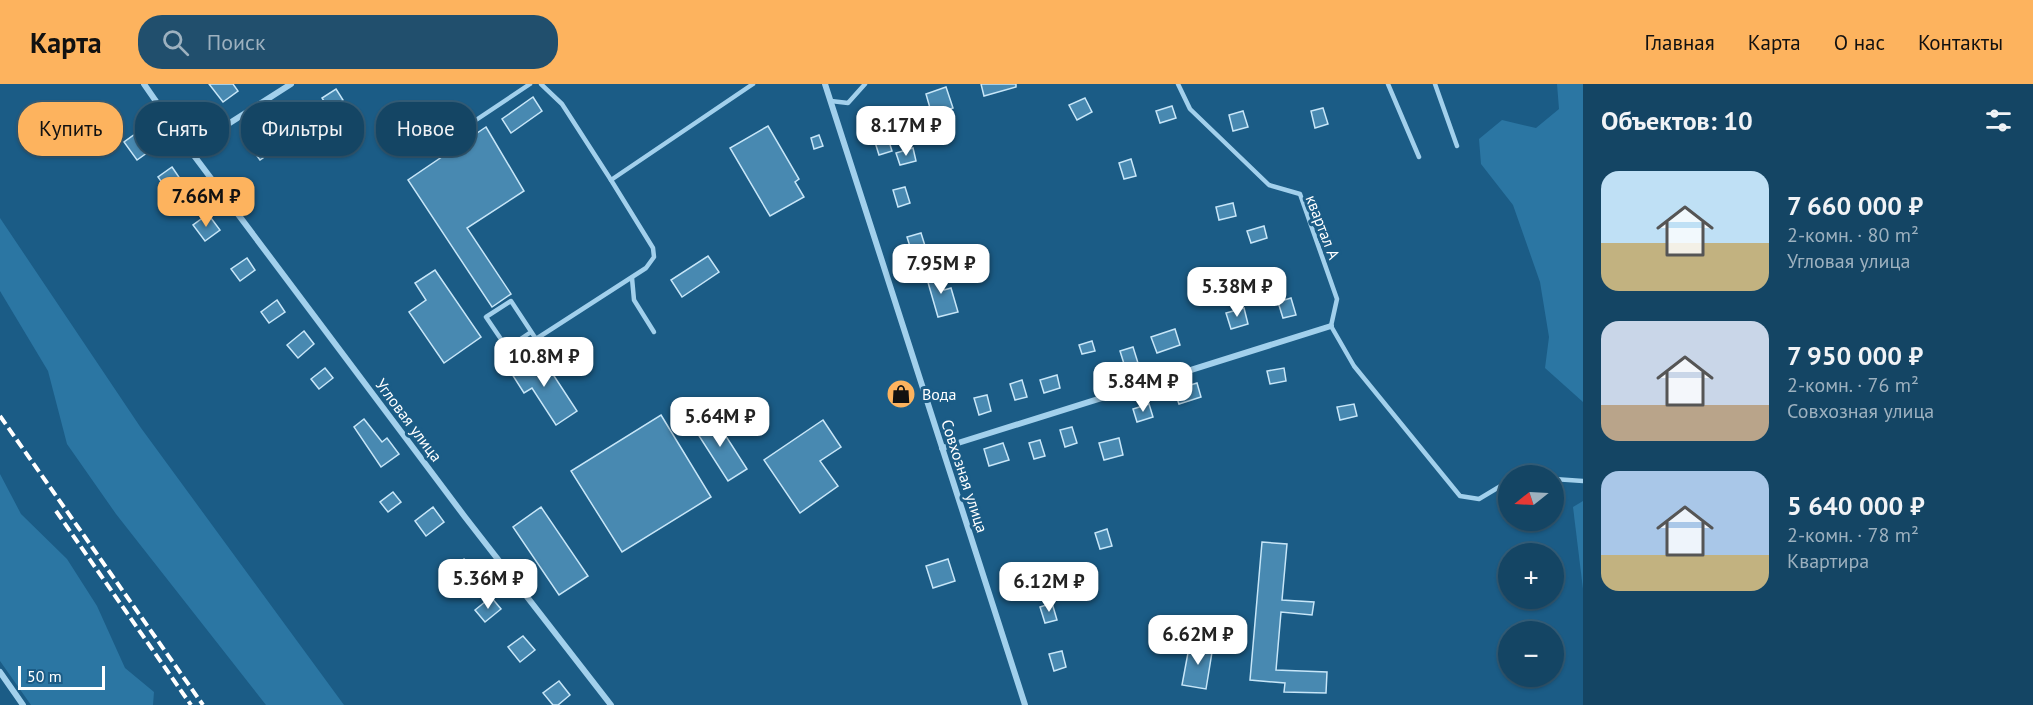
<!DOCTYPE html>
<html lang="ru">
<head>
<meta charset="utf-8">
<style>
	body { margin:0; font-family:"PT Sans",sans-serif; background:#214f6d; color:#f1f3f6; height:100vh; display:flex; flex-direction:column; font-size:22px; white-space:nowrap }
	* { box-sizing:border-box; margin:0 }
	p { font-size:20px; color:#9db1bf }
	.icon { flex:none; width:33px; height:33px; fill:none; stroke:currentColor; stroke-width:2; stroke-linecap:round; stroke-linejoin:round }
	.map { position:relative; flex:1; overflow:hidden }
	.details { display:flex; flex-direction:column; background:#144564; width:450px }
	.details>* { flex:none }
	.banner { position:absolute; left:18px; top:18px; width:570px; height:54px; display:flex; gap:12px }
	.needle { width:39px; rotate:252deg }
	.fabs { position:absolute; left:1498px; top:381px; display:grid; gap:12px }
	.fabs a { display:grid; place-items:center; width:66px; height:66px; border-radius:50%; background:#144564; box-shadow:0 2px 4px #0004,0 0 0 2px #335d78; font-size:30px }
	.scale { position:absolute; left:18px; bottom:15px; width:87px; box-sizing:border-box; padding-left:6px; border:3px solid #fff; border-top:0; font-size:16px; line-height:21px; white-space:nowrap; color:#fff; -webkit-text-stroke:4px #1b5c86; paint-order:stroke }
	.price { position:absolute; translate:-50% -51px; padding:0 14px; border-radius:12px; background:#fff; color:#222; font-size:20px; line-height:39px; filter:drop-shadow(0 2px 3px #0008) }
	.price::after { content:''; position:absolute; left:50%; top:36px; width:18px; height:14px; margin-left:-9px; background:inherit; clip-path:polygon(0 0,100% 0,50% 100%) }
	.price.on { background:#fdb35e; color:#111 }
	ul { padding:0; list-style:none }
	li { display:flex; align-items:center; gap:18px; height:150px; padding:0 18px }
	li span { display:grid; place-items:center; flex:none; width:168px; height:120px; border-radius:18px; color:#555 }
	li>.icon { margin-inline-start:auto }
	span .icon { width:72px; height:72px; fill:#fffc; stroke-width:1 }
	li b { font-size:26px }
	h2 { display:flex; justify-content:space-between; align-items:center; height:72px; padding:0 18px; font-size:26px }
	.pill { padding:0 21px; border-radius:24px; background:#144564; box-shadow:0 2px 4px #0004,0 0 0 2px #335d78; font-size:21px; line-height:54px }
	.pill.on { background:#fdb35e; color:#111 }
	header { display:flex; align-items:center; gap:36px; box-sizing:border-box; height:84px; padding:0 30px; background:#fdb35e; color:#111 }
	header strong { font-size:28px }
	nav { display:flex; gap:33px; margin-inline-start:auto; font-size:21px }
	.search { width:420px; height:54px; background:#214f6d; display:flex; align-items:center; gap:15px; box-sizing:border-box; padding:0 21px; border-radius:24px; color:#9db1bf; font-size:22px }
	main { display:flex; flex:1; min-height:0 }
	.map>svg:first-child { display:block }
	.green { fill:#2b76a3 }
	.building { fill:#4889b1; stroke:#c7e6f8; stroke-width:1.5 }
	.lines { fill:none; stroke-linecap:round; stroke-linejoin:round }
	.service { stroke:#a2d0ec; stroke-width:4.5 }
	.minor { stroke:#a2d0ec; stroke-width:6 }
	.rail { stroke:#fff; stroke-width:4; stroke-dasharray:10 4.5; stroke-linecap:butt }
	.labels { text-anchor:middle; stroke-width:6; stroke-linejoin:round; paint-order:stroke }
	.street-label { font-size:16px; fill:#fff; stroke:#1b5c86 }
	.poi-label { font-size:16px; fill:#fff; stroke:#1b5c86; text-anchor:start }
</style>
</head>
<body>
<header>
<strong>Карта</strong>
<div class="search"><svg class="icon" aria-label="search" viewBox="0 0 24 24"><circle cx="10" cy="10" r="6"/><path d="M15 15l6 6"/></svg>Поиск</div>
<nav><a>Главная</a><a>Карта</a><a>О нас</a><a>Контакты</a></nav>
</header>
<main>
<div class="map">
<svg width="1583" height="621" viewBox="0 0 1583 621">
	<rect width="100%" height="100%" fill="#1b5c86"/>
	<!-- green -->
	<g class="green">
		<polygon points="1557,0 1583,0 1583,318 1545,284 1549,253 1540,198 1513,121 1481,80 1479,55 1502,36 1536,44 1559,25"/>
		<polygon points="0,134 141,344 344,621 266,621 116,430 67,360 48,287 0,207"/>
		<polygon points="0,390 21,430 67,475 97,522 125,584 154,608 153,621 31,621 0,577"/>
		<polygon points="1583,417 1583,505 1573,423"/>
	</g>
	<!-- building -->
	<g class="building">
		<polygon points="209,0 233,0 238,7 223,18"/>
		<polygon points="981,0 1016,0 1016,3 984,12"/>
		<polygon points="946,3 953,24 932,31 926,10"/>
		<polygon points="336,5 343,16 329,25 322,14"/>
		<polygon points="533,13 542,27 511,49 502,35"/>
		<polygon points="1085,14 1092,28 1077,36 1069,21"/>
		<polygon points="1172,22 1176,34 1160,39 1156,27"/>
		<polygon points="1323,24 1328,40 1315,44 1311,27"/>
		<polygon points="1243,27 1248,43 1233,47 1229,31"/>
		<polygon points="298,30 306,41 292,51 284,40"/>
		<polygon points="883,38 892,67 879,71 870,42"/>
		<polygon points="768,42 799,95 795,98 804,113 770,132 730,64"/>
		<polygon points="486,43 524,107 467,144 511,210 492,223 408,96"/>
		<polygon points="142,45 155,63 137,76 124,58"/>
		<polygon points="254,47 270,69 260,76 244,54"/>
		<polygon points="819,51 823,62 814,65 811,54"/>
		<polygon points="913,64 916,77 900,81 896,69"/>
		<polygon points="1131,75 1136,92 1124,95 1119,79"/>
		<polygon points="172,83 183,99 169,109 158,93"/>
		<polygon points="905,103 910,119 898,123 893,106"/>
		<polygon points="1233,119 1236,132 1219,136 1216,123"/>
		<polygon points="208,130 220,146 205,157 193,141"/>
		<polygon points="1264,142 1267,154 1251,159 1247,147"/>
		<polygon points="921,149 926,165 912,169 907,153"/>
		<polygon points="708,172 719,188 682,213 671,196"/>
		<polygon points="247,174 255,186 240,197 231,185"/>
		<polygon points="937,184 944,206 951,204 958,228 938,233 925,188"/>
		<polygon points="435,186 481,253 444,279 409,228 426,216 415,199"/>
		<polygon points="1291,214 1296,231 1283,234 1278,218"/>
		<polygon points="277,216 285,228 269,239 261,228"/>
		<polygon points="1244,224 1248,240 1231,245 1226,229"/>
		<polygon points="1175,245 1180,261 1157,269 1151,253"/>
		<polygon points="304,247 314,260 298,274 287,261"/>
		<polygon points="1092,257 1095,267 1082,270 1079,261"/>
		<polygon points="1133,263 1138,279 1125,283 1120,267"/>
		<polygon points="539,269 577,327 556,341 532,304 524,309 510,287"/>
		<polygon points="325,284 333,294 319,305 311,295"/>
		<polygon points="1284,284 1286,297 1270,300 1267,287"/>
		<polygon points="1057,291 1060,304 1044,309 1040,296"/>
		<polygon points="1022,296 1027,313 1015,316 1010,300"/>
		<polygon points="1197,299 1201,313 1179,320 1174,306"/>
		<polygon points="987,311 991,327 979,331 974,314"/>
		<polygon points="1149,320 1153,333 1137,338 1133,325"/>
		<polygon points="1354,320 1357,332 1340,336 1337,323"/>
		<polygon points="661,331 711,413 622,468 571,387"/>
		<polygon points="713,332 747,385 728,397 694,344"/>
		<polygon points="364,335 382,358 387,354 399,370 381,383 354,343"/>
		<polygon points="823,336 841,363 820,377 838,402 800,429 764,376"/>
		<polygon points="1072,343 1077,359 1065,363 1060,346"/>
		<polygon points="1119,354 1123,371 1104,376 1099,359"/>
		<polygon points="1040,356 1045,372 1034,375 1029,359"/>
		<polygon points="1003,359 1009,376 989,382 984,365"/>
		<polygon points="393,408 401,418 388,428 380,418"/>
		<polygon points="433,423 444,438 426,452 415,437"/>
		<polygon points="541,423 588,492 559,511 513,443"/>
		<polygon points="1107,445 1112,462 1100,465 1095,449"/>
		<polygon points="1262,458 1287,460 1282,516 1314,518 1312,531 1281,528 1276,586 1327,588 1326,609 1284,608 1285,599 1250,596"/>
		<polygon points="464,475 472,487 459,496 451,485"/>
		<polygon points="948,475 955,497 933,504 926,482"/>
		<polygon points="491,513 501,525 485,538 475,526"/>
		<polygon points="1052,519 1057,536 1045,539 1040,523"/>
		<polygon points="523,552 535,566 520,578 508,563"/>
		<polygon points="1190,558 1213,562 1206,605 1182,601"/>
		<polygon points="1062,567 1066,583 1054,587 1049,570"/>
		<polygon points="559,597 570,611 558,621 553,621 543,609"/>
	</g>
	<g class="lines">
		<!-- service -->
		<g class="service">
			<polyline points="541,0 562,20 611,96"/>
			<polyline points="1178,0 1190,25 1269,101 1300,110 1337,215 1331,242 1354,282 1460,412 1479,415 1509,397"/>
			<polyline points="1388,0 1419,73"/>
			<polyline points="1435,0 1457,62"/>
			<polyline points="831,17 848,19 865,0"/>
			<polyline points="458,48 530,0"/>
			<polyline points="632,194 634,216 654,248"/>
			<polyline points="531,248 507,264 486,233 511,217 536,255 646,184 654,173 653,164 611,96 753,0"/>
			<polyline points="1554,395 1583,397"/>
		</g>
		<!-- minor -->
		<g class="minor">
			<polyline points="144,0 189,65 465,433 611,621"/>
			<polyline points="825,0 1025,621"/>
			<polyline points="189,65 291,0"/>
			<polyline points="942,364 1331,242"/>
			<polyline points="0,588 23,621"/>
		</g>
		<!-- rail -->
		<g class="rail">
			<polyline points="0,332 203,621"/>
			<polyline points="56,427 191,621"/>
		</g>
	</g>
	<!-- icons -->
	<defs>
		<g id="shop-disc" transform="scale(1.5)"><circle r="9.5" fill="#fdb35e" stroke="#1b5c86"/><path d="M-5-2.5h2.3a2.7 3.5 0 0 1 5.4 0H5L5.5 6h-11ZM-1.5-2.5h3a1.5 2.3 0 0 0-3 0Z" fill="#111"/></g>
	</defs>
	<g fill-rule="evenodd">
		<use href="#shop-disc" x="901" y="310"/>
	</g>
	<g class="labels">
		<!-- street labels -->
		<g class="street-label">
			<text transform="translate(1323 143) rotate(69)" y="6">квартал А</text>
			<text transform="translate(409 336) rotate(53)" y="6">Угловая улица</text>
			<text transform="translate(965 392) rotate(72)" y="6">Совхозная улица</text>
		</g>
		<!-- poi labels -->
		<g class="poi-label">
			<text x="922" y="316">Вода</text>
		</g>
	</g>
</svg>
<div class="fabs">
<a><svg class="needle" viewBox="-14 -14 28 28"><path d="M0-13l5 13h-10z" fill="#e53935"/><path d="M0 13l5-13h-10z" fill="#9db1bf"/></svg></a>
<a>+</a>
<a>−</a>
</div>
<div class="scale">50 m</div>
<b class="price" style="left:906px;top:73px">8.17M ₽</b>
<b class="price on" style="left:206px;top:144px">7.66M ₽</b>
<b class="price" style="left:941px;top:211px">7.95M ₽</b>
<b class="price" style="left:1237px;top:234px">5.38M ₽</b>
<b class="price" style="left:544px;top:304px">10.8M ₽</b>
<b class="price" style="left:1143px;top:329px">5.84M ₽</b>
<b class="price" style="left:720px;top:364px">5.64M ₽</b>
<b class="price" style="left:488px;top:526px">5.36M ₽</b>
<b class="price" style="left:1049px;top:529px">6.12M ₽</b>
<b class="price" style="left:1198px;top:582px">6.62M ₽</b>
<div class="banner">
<a class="pill on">Купить</a>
<a class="pill">Снять</a>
<a class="pill">Фильтры</a>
<a class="pill">Новое</a>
</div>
</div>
<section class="details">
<h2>Объектов: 10<svg class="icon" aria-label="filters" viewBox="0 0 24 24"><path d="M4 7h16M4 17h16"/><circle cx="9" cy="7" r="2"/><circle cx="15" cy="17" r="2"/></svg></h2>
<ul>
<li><span style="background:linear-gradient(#bfe0f5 60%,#c2b280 0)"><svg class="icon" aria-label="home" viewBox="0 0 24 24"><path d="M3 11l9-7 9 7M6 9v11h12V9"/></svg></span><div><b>7 660 000 ₽</b><p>2-комн. · 80 m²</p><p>Угловая улица</p></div></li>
<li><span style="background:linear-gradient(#c9d6e8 70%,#b9a48a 0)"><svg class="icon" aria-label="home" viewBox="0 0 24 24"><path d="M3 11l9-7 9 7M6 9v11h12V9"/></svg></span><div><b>7 950 000 ₽</b><p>2-комн. · 76 m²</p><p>Совхозная улица</p></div></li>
<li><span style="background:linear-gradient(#a9c7e8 70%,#c2b280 0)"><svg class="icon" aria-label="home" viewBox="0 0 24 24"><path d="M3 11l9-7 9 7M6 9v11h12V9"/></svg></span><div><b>5 640 000 ₽</b><p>2-комн. · 78 m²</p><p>Квартира</p></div></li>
</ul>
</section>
</main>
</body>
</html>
